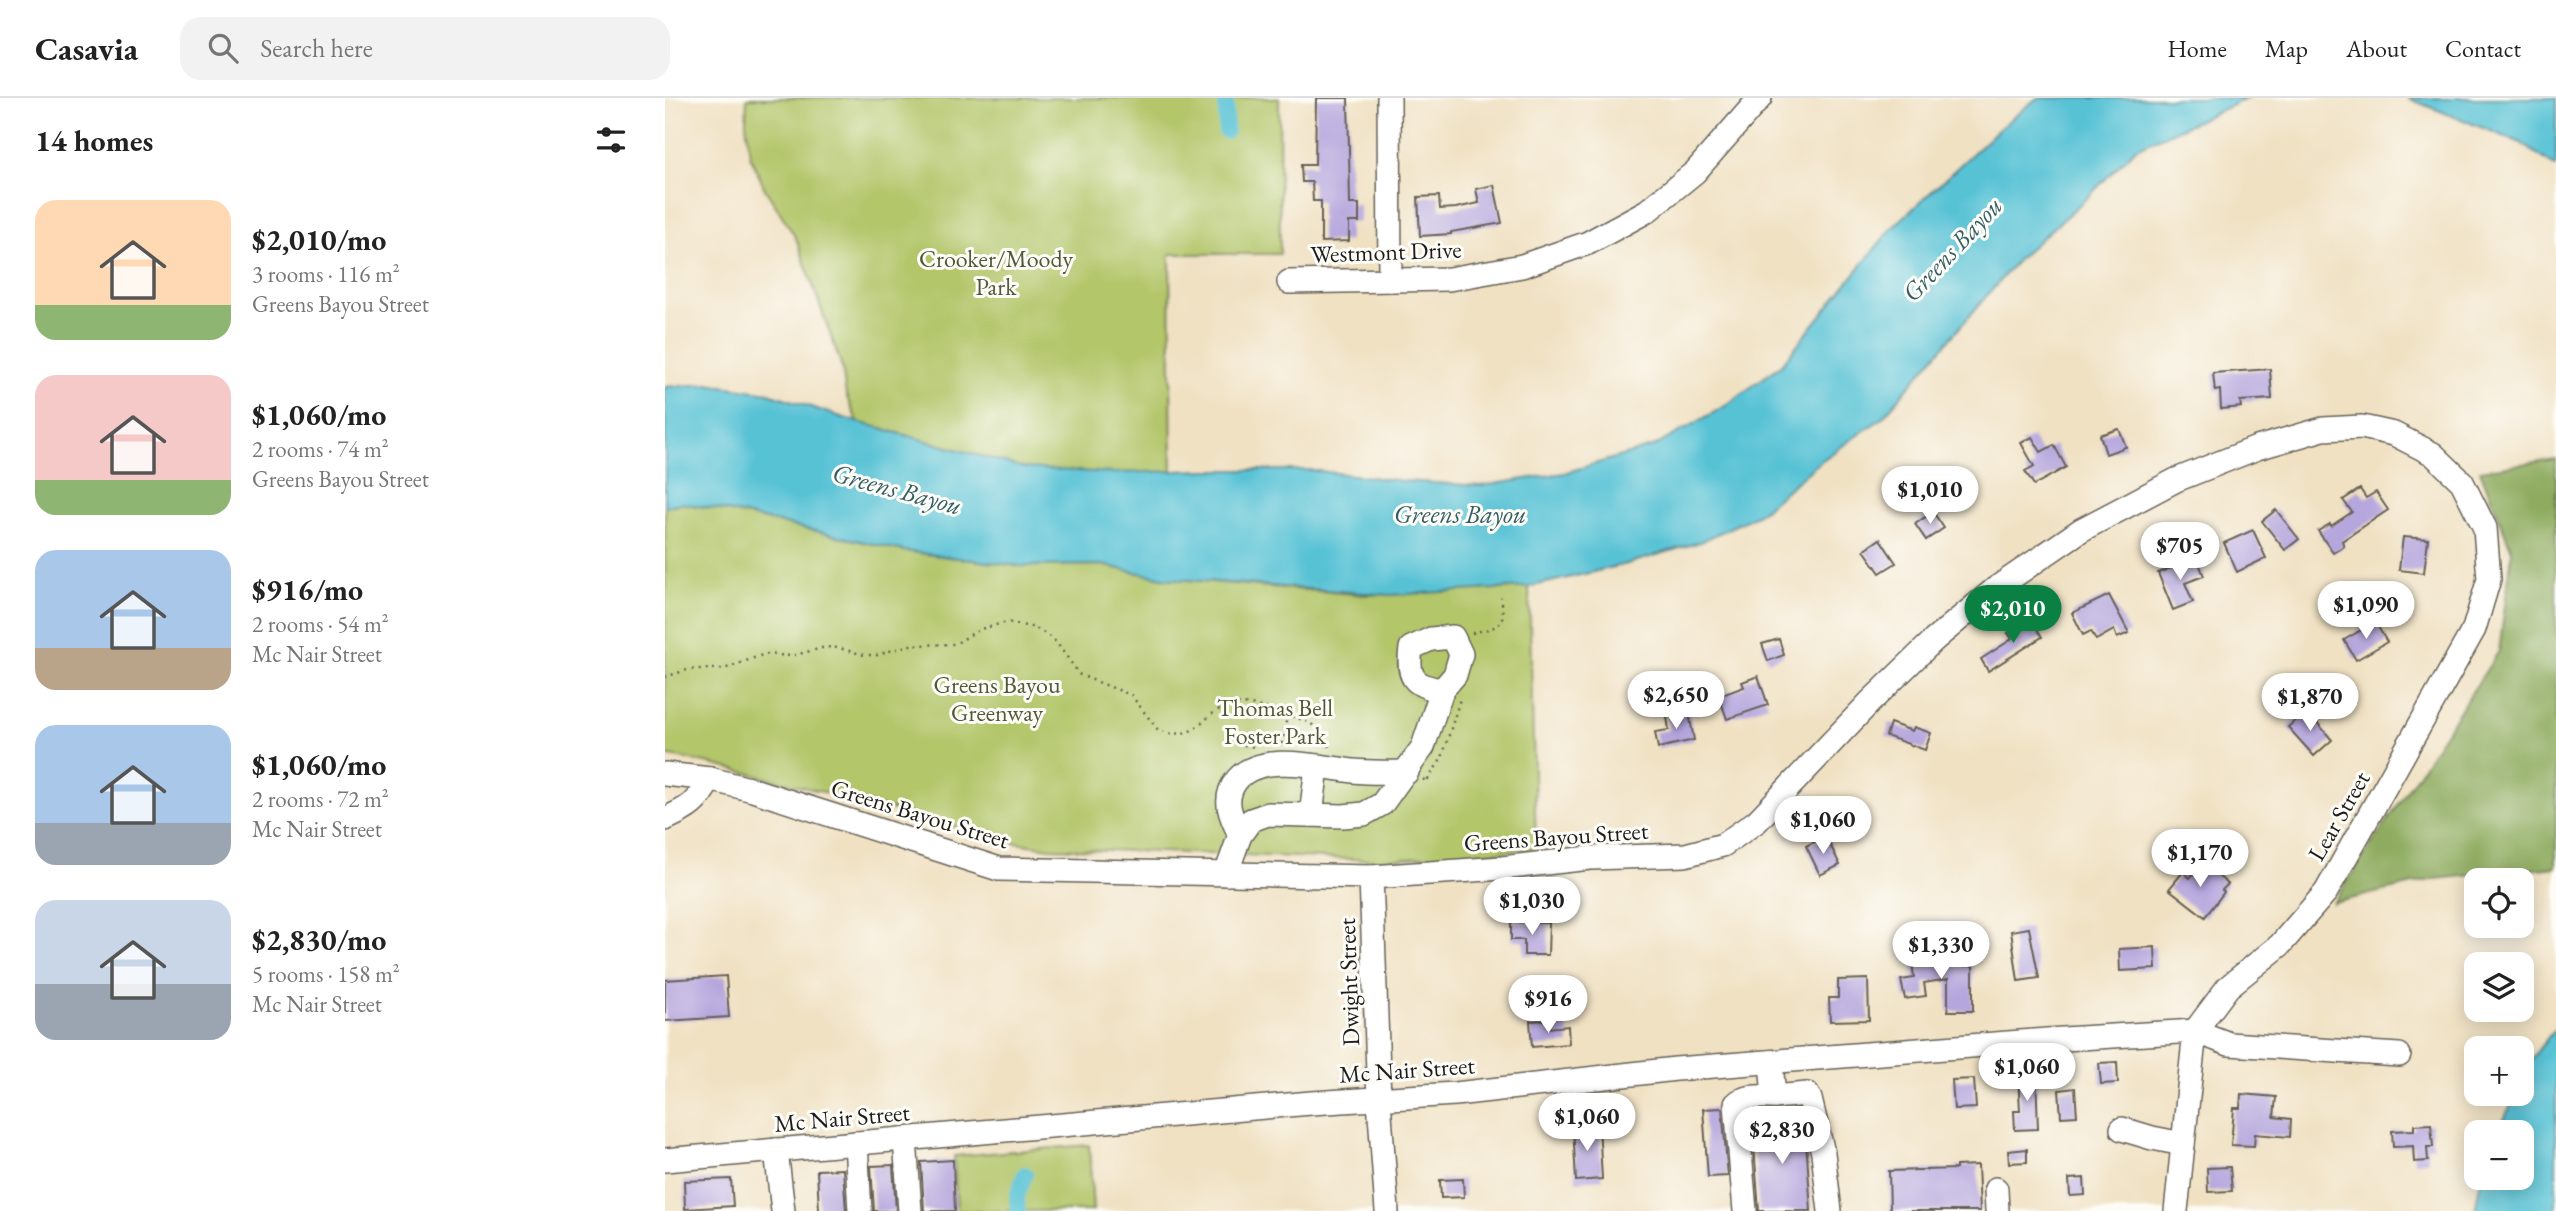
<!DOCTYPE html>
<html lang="en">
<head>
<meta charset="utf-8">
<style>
	body { margin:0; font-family:"EB Garamond",serif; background:#f2f2f2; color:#222; height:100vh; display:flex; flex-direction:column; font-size:26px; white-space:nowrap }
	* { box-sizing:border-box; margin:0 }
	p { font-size:23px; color:#767676 }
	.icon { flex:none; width:38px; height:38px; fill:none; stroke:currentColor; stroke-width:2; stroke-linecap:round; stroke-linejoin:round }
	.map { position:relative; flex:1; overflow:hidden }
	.panel { display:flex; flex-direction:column; background:#fff; width:665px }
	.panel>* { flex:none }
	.controls { position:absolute; left:1799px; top:770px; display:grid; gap:14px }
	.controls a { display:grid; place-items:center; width:70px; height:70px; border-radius:14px; background:#fff; box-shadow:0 4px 18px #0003; font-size:35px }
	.price { position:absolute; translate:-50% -60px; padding:0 16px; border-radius:24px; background:#fff; color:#222; font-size:23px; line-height:46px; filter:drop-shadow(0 2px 4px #0008) }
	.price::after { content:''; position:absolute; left:50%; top:42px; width:21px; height:16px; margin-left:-10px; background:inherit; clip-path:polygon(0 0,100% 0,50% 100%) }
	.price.selected { background:#0b8043; color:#fff }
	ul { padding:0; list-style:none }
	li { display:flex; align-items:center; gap:21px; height:175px; padding:0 35px }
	li span { display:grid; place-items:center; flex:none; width:196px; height:140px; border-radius:21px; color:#555 }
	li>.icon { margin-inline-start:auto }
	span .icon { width:84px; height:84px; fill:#fffc; stroke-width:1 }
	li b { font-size:30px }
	h2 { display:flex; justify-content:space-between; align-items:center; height:84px; padding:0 35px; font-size:30px }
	header { display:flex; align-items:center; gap:42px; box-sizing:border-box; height:98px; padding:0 35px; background:#fff; border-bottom:2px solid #e0e0e0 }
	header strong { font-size:33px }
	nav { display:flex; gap:38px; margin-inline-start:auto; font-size:24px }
	.search { width:490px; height:63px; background:#f2f2f2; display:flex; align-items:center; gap:18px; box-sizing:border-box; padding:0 24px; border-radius:21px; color:#767676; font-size:26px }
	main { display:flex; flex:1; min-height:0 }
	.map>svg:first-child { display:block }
	.green { fill:#b3c66a; stroke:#687143; stroke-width:2 }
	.forest { fill:#8eab5e; stroke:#55643d; stroke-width:2 }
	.water { fill:#59c2d5; stroke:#3a6f78; stroke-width:2 }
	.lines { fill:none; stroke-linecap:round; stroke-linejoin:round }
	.canal { stroke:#59c2d5; stroke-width:16 }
	.building { fill:#b5a6dd }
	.minor-casing { stroke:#666156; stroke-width:26 }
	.path { stroke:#666156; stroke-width:2.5; stroke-dasharray:2 5; stroke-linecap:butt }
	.minor { stroke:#fff; stroke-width:23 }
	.labels { text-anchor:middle; stroke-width:6; stroke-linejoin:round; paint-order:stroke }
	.street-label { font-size:24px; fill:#1c1c1c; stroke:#fdfcf7 }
	.park-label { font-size:24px; fill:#515837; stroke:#fdfcf7 }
	.water-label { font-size:26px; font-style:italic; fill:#345e66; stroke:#fdfcf7 }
</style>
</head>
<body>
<header>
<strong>Casavia</strong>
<div class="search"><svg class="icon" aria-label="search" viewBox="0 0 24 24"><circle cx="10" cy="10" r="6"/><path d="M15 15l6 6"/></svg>Search here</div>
<nav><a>Home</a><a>Map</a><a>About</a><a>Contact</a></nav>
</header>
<main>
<section class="panel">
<h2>14 homes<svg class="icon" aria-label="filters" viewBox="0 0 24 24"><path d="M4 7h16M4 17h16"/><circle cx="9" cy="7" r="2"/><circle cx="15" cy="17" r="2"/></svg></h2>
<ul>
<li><span style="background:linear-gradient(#ffd9b3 75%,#8fb573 0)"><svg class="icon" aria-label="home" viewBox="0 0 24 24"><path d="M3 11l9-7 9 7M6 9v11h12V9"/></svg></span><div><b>$2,010/mo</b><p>3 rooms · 116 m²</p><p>Greens Bayou Street</p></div></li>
<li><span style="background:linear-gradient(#f6c9c9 75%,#8fb573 0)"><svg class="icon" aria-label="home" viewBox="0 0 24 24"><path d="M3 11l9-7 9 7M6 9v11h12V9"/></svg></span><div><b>$1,060/mo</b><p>2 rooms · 74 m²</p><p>Greens Bayou Street</p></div></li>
<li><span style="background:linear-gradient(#a9c7e8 70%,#b9a48a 0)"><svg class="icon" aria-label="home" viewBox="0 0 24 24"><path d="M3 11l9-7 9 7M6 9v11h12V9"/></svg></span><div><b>$916/mo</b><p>2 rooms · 54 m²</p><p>Mc Nair Street</p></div></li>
<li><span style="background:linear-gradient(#a9c7e8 70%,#9aa5b1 0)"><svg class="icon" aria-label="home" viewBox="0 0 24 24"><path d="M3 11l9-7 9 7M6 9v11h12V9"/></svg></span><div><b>$1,060/mo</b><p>2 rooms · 72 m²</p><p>Mc Nair Street</p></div></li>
<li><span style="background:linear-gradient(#c9d6e8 60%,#9aa5b1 0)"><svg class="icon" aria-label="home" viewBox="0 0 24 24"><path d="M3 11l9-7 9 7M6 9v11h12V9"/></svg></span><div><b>$2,830/mo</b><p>5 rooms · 158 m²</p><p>Mc Nair Street</p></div></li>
</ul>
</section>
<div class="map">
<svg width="1891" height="1113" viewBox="0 0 1891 1113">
	<rect width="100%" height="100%" fill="#fdfcf7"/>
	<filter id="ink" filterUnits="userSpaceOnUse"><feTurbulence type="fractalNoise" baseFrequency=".0143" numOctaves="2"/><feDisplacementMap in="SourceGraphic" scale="14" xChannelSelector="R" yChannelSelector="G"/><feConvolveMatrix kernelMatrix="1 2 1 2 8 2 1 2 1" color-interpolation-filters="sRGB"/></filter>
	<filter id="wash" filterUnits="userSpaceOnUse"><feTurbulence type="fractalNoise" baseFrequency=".00686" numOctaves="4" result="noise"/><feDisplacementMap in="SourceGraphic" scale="28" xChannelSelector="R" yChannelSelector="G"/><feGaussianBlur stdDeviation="1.57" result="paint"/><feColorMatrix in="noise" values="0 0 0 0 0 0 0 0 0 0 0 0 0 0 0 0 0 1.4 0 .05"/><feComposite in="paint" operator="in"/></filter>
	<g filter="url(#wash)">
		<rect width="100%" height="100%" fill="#f0e1c3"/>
		<!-- green -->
		<g class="green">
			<polygon points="82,0 614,0 615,156 505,156 507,383 383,380 198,337 181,297 177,269 131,140 100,91 85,58 81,25"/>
			<polygon points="15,405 53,411 239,453 354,468 437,467 498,480 700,497 864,489 871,751 714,762 385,750 338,743 230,712 50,667 0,657 0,409"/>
			<polygon points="424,1047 428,1113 292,1113 289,1058"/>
		</g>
		<!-- forest -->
		<polygon class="forest" points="1891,361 1891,769 1769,781 1668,805 1834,553 1847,453 1815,372"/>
		<!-- water -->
		<g class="water">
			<polygon points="1372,0 1583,0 1471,50 1423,99 1355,159 1217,320 1156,363 1092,417 1035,444 962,466 864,489 725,497 498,480 437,467 354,468 239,453 53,411 15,405 0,409 0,289 44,286 104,295 179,320 359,370 448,375 541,372 646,372 739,383 816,388 899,375 990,348 1060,308 1116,267 1225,132 1335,30"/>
			<polygon points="1742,0 1891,0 1891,69 1856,45"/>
			<path d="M1891,930V1113H1810L1816,1080H1857V1034H1833L1851,996H1857C1857,968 1874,950 1891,930Z"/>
		</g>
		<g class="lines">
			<!-- canal -->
			<g class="canal">
				<polyline points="561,0 561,33"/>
				<polyline points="353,1113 352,1099 360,1076"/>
			</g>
		</g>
		<g id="blocks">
			<!-- building -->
			<g class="building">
				<polygon points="651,0 683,0 685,106 694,106 694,124 684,124 684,143 656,144 656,103 648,103 647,84 637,84 636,67 650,67"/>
				<polygon points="829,87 837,125 786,134 786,136 755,138 753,99 774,98 775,111 791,110 814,105 811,91"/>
				<polygon points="1605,271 1607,301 1575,303 1576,309 1556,311 1555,292 1550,293 1548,275"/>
				<polygon points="1454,331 1461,349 1441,356 1435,337"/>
				<polygon points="1367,339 1376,354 1389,347 1401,369 1369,387 1360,373 1369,368 1356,345"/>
				<polygon points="1695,391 1701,400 1711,394 1723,412 1677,443 1679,448 1668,455 1653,433 1665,426 1666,428 1687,414 1678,402"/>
				<polygon points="1611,412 1634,441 1620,452 1597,423"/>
				<polygon points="1268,414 1279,430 1261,442 1250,426"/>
				<polygon points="1588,432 1601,460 1572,474 1559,445"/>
				<polygon points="1738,439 1763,441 1759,475 1734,472"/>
				<polygon points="1215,441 1231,465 1215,475 1199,452"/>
				<polygon points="1532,460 1539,478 1520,485 1528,504 1508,512 1493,475"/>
				<polygon points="1444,497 1464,535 1452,540 1449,532 1431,542 1426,533 1418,537 1407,515"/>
				<polygon points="1366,521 1377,539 1323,573 1316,561 1347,541 1343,535"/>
				<polygon points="1710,524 1722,544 1691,562 1679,542"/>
				<polygon points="1114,541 1119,557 1103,563 1097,546"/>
				<polygon points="1093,578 1103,607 1062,621 1054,598 1079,589 1077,584"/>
				<polygon points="1642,613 1667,642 1649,658 1623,629"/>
				<polygon points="1024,615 1029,642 993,650 990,634 1004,632 1002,619"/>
				<polygon points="1225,625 1247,633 1249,629 1266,635 1260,652 1221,638"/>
				<polygon points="1161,738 1175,767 1155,777 1141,748"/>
				<polygon points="1537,765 1563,786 1557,792 1559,794 1540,819 1504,791 1518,774 1525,780"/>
				<polygon points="846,824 884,825 883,857 859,857 859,842 846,842"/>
				<polygon points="1364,830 1374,880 1353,883 1346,833"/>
				<polygon points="1490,849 1491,871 1455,873 1454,851"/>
				<polygon points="1271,853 1273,868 1308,868 1308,913 1283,913 1283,881 1259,885 1261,898 1240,901 1236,882 1249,880 1246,856"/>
				<polygon points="61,878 64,919 0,923 0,882"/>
				<polygon points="1203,881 1204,922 1165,923 1164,900 1173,900 1173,882"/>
				<polygon points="882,922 883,930 903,928 904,946 867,949 865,923"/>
				<polygon points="1452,964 1453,985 1436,986 1434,965"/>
				<polygon points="1371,975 1373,1031 1350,1032 1349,1013 1355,1013 1353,976"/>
				<polygon points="1309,981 1311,1010 1289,1011 1287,982"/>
				<polygon points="1410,990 1412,1018 1396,1019 1394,992"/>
				<polygon points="1576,996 1611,999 1609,1019 1626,1021 1625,1039 1590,1036 1589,1048 1566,1047 1569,1010 1575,1010"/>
				<polygon points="1057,1010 1063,1078 1043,1079 1038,1011"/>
				<polygon points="1135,1020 1141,1043 1146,1113 1094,1113 1087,1023"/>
				<polygon points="934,1026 937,1081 911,1083 908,1028"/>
				<polygon points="1766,1026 1768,1049 1762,1049 1763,1063 1749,1064 1748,1048 1728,1049 1727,1033 1749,1032 1749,1027"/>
				<polygon points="1362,1051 1362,1064 1344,1065 1343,1053"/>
				<polygon points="288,1062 290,1113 259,1113 256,1064"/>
				<polygon points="228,1067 231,1113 209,1113 206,1068"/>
				<polygon points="1313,1067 1315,1113 1225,1113 1224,1073 1291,1071 1291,1068"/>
				<polygon points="1565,1069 1567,1093 1543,1094 1542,1070"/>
				<polygon points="178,1071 181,1113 154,1113 152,1072"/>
				<polygon points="1419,1080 1420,1097 1405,1098 1404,1081"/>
				<polygon points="66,1081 68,1108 20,1111 19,1083"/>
				<polygon points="798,1081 799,1099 776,1100 775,1082"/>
			</g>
		</g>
	</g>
	<g filter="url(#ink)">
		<use href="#blocks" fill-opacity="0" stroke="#666156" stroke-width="2"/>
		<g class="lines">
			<!-- minor casing -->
			<g class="minor-casing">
				<g id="minor">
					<polyline points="724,0 725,182"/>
					<polyline points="624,184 784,181 857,168 923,145 982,113 1030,74 1095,0"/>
					<polyline points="0,676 45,681 88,692 334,771 706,779 837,770 925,760 1020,757 1058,747 1092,723 1206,603 1269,542 1330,491 1416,432 1511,382 1592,350 1658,331 1697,329 1729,336 1768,356 1797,384 1820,430 1824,481 1809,531 1661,794 1615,847 1563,889 1530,933 1511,1113"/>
					<polyline points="646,717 652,669"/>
					<path d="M0,721C25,710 32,705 45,681"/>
					<path d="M575,737C566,719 557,701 571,683C593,653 656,669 688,673C707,675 724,674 742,674"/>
					<path d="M561,776L575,737L586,722L603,716L678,718L699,716L717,706L758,649L777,592L790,577L796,556L788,539L766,541L746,550C742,579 748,588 777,592"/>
					<polyline points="706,779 714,1002 722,1113"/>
					<polyline points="1106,964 1109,999 1142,996 1145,1001 1158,1055 1165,1113"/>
					<polyline points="1457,1031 1487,1040 1518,1046"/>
					<polyline points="240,1041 245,1113"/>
					<polyline points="191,1045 195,1113"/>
					<polyline points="111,1052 118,1113"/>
					<polyline points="0,1062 646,1005 790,996 1011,971 1382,942 1530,933 1564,946 1734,957"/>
					<polyline points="1331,1091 1332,1113"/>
					<path d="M1080,1113L1071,1006C1079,997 1098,999 1109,999"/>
				</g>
			</g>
			<!-- path -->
			<g class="path">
				<path d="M807,535C835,528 841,530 836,499"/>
				<path d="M0,579L25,571H59L100,556L126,558L161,549L174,550L199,557H212L244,547L290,546L315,531L342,524L370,530L383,537L391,544L415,577L466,597L493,632C534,646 535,615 565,607C582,602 627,617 644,625C653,629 661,640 664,649"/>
				<polyline points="617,646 622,618"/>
				<polyline points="579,647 589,649"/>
				<polyline points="758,681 761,684 777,660 795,601"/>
			</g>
			<!-- minor -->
			<use href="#minor" class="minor"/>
		</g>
	</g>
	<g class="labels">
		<!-- street labels -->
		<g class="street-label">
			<text transform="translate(721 154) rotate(-2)" y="8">Westmont Drive</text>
			<text transform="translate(255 716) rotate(17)" y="8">Greens Bayou Street</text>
			<text transform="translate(1674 718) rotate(-60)" y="8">Lear Street</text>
			<text transform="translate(891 739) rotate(-4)" y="8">Greens Bayou Street</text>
			<text transform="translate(684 884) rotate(-92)" y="8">Dwight Street</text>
			<text transform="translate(742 972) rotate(-4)" y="8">Mc Nair Street</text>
			<text transform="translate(177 1020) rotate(-5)" y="8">Mc Nair Street</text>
		</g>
		<!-- park labels -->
		<g class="park-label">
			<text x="331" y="169">Crooker/Moody<tspan x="331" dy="28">Park</tspan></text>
			<text x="332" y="595">Greens Bayou<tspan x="332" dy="28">Greenway</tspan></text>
			<text x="610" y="618">Thomas Bell<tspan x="610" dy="28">Foster Park</tspan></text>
		</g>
		<!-- water labels -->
		<g class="water-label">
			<text transform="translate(1287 151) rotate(-47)" y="9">Greens Bayou</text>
			<text transform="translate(232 391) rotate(15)" y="9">Greens Bayou</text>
			<text x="795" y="425">Greens Bayou</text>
		</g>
	</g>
</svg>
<div class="controls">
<a><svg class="icon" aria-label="locate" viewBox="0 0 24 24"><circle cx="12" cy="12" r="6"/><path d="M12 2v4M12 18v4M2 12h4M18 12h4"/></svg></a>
<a><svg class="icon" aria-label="layers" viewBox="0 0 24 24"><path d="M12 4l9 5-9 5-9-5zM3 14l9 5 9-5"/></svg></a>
<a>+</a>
<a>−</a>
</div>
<b class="price" style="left:1265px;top:428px">$1,010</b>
<b class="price" style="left:1515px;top:484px">$705</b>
<b class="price" style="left:1701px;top:543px">$1,090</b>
<b class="price selected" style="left:1348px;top:547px">$2,010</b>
<b class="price" style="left:1011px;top:633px">$2,650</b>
<b class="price" style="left:1645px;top:635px">$1,870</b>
<b class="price" style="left:1158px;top:758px">$1,060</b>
<b class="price" style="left:1535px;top:791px">$1,170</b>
<b class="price" style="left:867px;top:839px">$1,030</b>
<b class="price" style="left:1276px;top:883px">$1,330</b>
<b class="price" style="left:883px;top:937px">$916</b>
<b class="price" style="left:1362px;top:1005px">$1,060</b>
<b class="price" style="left:922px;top:1055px">$1,060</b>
<b class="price" style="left:1117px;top:1068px">$2,830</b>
</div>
</main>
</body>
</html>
